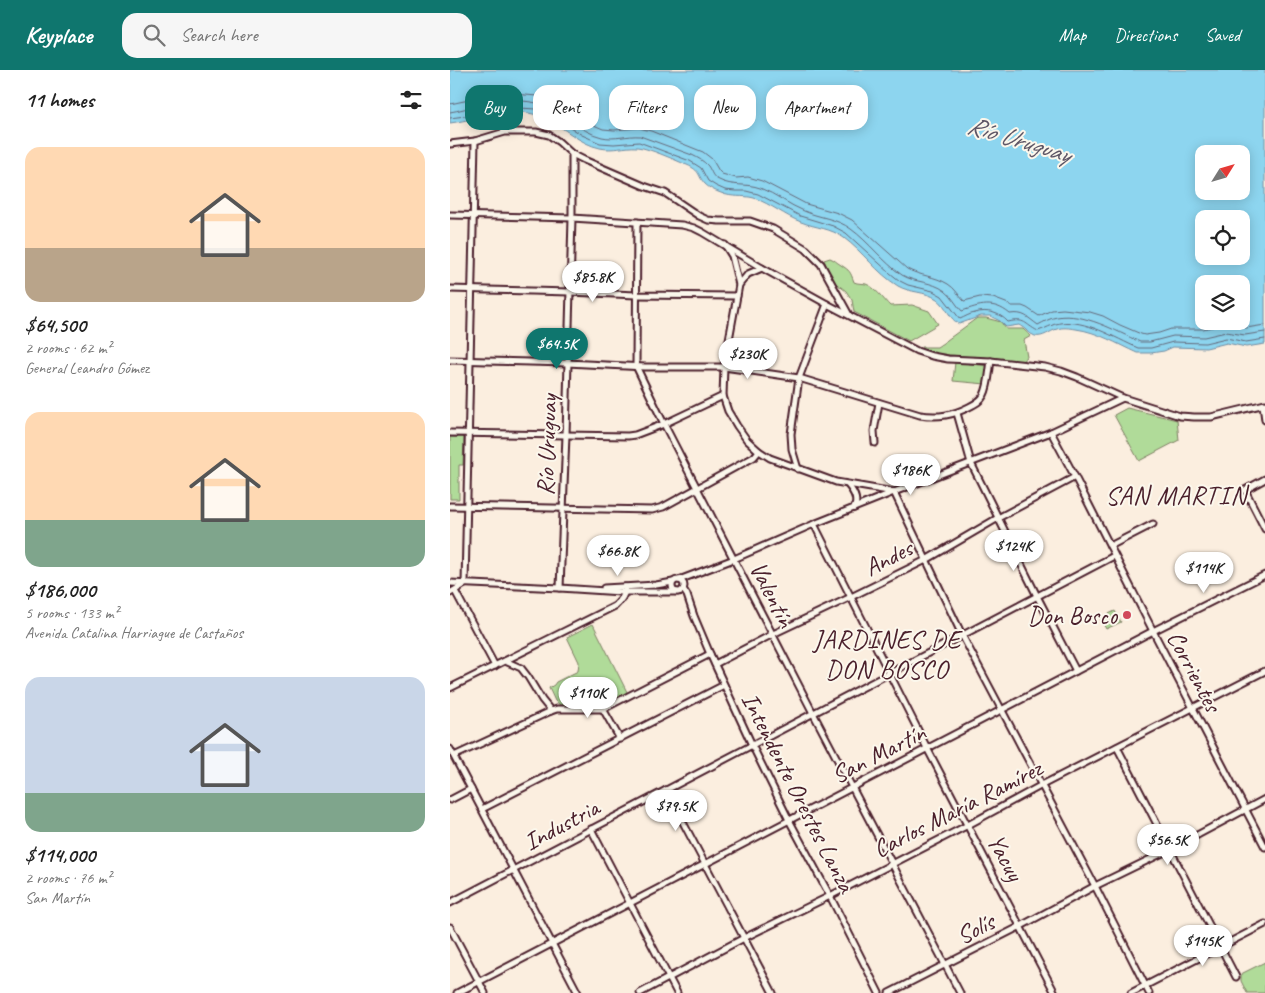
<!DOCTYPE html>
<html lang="en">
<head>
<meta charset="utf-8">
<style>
	body { margin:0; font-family:Caveat,sans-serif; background:#f6f6f6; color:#222; height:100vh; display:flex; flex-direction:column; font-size:19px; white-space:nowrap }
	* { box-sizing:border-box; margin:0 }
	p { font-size:16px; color:#767676 }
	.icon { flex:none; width:28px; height:28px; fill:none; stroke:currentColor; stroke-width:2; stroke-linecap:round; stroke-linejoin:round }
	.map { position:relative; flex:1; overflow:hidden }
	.sheet { display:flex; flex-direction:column; background:#fff; width:450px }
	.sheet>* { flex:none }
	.hud { position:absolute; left:15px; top:15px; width:475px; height:45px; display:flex; gap:10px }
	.needle { width:32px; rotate:53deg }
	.controls { position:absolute; left:745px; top:75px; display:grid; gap:10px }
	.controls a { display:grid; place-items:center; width:55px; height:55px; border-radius:10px; background:#fff; box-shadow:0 2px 12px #0003; font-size:25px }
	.price { position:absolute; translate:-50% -42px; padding:0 11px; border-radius:18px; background:#fff; color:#222; font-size:16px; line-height:32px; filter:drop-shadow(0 1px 2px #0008) }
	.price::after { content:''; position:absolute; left:50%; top:30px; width:15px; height:11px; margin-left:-8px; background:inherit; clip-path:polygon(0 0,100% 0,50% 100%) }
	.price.active { background:#0f766e; color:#fff }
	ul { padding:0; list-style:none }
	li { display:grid; align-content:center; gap:10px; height:265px; padding:0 25px }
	li span { display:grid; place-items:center; height:155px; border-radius:15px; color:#555 }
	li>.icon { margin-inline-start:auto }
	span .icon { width:90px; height:90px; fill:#fffc; stroke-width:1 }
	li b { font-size:21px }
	h2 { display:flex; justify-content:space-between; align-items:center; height:60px; padding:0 25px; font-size:21px }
	.tag { padding:0 18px; border-radius:15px; background:#fff; box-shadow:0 2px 12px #0003; font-size:18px; line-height:45px }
	.tag.active { background:#0f766e; color:#fff }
	header { display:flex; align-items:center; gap:30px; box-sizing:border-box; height:70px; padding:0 25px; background:#0f766e; color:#fff }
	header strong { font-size:24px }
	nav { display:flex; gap:28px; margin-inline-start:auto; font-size:18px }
	.search { width:350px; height:45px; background:#f6f6f6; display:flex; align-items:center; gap:12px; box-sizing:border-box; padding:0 18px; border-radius:15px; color:#767676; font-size:19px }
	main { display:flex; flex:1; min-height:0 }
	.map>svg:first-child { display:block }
	.green { fill:#b0db99; stroke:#7d7d62 }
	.water { fill:#8dd5ef; stroke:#728ca1; fill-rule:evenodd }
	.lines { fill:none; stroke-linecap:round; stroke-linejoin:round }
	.shore { stroke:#656879; stroke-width:1 }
	.minor-casing { stroke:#4a1f2b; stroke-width:9 }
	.minor { stroke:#fbf7ec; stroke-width:5 }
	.poi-dot { fill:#d1495b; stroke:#fbf7ec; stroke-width:2 }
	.labels { text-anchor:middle; stroke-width:4; stroke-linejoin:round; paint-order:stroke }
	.street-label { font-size:25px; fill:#4a1f2b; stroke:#fbf7ec }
	.poi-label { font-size:25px; fill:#4a1f2b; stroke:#fbf7ec; text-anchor:end }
	.water-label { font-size:26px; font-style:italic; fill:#5e5666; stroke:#fbf7ec }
	.neighbourhood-label { font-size:26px; letter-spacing:1px; fill:#4a1f2b; stroke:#fbf7ec }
</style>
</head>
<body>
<header>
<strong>Keyplace</strong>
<div class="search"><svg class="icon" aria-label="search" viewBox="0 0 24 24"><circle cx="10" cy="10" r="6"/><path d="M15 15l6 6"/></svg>Search here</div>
<nav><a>Map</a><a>Directions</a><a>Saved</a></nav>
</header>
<main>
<section class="sheet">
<h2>11 homes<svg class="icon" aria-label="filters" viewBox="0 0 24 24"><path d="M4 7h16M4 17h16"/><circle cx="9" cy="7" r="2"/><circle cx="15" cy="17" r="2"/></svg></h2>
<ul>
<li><span style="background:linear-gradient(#ffd9b3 65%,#b9a48a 0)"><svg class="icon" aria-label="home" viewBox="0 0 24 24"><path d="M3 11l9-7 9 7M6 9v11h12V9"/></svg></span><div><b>$64,500</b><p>2 rooms · 62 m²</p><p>General Leandro Gómez</p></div></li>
<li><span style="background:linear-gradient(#ffd9b3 70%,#7fa58c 0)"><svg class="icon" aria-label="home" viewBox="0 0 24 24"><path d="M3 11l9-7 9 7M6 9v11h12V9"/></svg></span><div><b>$186,000</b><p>5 rooms · 133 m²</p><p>Avenida Catalina Harriague de Castaños</p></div></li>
<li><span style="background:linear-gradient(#c9d6e8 75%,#7fa58c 0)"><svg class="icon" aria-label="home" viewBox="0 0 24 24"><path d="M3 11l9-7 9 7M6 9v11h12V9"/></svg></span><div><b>$114,000</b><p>2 rooms · 76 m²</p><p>San Martín</p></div></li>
</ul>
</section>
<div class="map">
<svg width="815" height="923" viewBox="0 0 815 923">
	<rect width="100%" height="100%" fill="#fbeedf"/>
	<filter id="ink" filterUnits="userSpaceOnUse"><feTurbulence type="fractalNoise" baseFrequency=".02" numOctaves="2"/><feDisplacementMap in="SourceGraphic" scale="10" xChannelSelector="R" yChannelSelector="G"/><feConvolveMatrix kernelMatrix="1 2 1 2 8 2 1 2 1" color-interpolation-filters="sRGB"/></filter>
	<g filter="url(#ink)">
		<!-- green -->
		<g class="green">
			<path d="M380,188C385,190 386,192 391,195C400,201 400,201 404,212C408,214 412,213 416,214C425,217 434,230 440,236L462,235L479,241L488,254L459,271L404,242L402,230L396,221L383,211L374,190Z"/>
			<polygon points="527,248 536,248 551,252 556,259 573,259 581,266 574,270 577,287 572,291 488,284 471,279 472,277 487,277 493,273"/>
			<polygon points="505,292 538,296 536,314 503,311"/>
			<polygon points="677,338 727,350 729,370 689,391 664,345"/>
			<polygon points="0,367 14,367 13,395 9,395 9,429 0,429"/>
			<polygon points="665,541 671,552 656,559 650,548"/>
			<polygon points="143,554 178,624 155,636 113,637 105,631 99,618 104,615 106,612 128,601 129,592 117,567"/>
			<polygon points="815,892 815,923 797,923 791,911 791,904"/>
		</g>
		<!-- water -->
		<path class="water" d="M0,0H815V274L796,277L777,273L756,278L723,277L714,281L701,283H687C667,274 648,262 626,259C619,258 613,257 607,259C600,261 593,268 585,266C579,264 575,258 569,255L556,257L550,251L540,246H531L509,254C499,249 497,236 487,229C475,221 460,223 448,216C427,203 413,182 394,168C381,158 366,158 351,152C335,146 321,134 304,128C293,125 282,128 271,123C265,121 259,118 255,114C247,105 251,101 237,95C225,90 199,78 187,77C175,76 163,81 150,78C130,74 114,57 96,49C62,32 33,49 0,53ZM754,84H791V121H754ZM754,149H791V186H754ZM754,214H791V251H754Z"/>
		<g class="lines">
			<!-- shore -->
			<g class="shore">
				<path d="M0,34L52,23L87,26L103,31L139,53L153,59L164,60L189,58L201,61L253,82L262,89L269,101L272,104L286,108L298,107L312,111L356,134L388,143L402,150L457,199C470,206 485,206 498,214C505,218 509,226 514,231L530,227L543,228L556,233L562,236H572L577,238L589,246L602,240L613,239L640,242L653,246L670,255L691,264L695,265L709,263L721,259H753L775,254L784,255L796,258L815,255"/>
				<path d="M0,42C18,39 35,32 53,30C63,30 77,31 87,33C111,39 129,62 152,67C165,70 177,65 190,66L242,85C248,88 254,91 258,96C262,102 262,107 269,110C282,117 297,113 310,118C326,124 339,135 354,141C370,148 386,148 401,159C419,172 433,192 452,205C465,213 482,211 495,221C502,226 506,235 512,241C530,235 543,230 560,244C574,242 577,247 588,255C594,252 600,248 607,247C633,242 666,261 690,272H700L723,266L754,267L776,262L795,265L815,262"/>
				<path d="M0,48L15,46L41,39L53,37L86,39L105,47L132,65L150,73L164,74L189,72L240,91L251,98L258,111L266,116L275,120L285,121H296L308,124L350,146L383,156L396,163L440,203L450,211L458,215L483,221L492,226L510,249C515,247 519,244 525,243C537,239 550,243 558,252C576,248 574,254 588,261C595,259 602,254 610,253C635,249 665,268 688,278H701L723,272L755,273L776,268L796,272L815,269"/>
			</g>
			<!-- minor casing -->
			<g class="minor-casing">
				<g id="minor">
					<polyline points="0,74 25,71 55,62 86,62 99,65 109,72 122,84 134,90 194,116 215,123 249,146 258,150 269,151 300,151 323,159 356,179 371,194 399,245"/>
					<polyline points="0,145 122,148 232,155 244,158 252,162 312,198 377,234 467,281 482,286 498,289 541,291 595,297 611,301 627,307 673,328 730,346 744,347 761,347 815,334"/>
					<polyline points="187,152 186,296 214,354 363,643 510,923"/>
					<polyline points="275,175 282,186 289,215 274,297 273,326 278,341 287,356 297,370 309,381 320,388 386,412 444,422 512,565 645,816 699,923"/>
					<polyline points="289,215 298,204 312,198"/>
					<polyline points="0,219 120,222 186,225 287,226"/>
					<path d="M0,290L117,293L195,297H274L349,308L470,345C489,348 503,345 519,337C525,334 531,331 534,325C539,315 539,302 541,291"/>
					<polyline points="813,335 815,350"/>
					<polyline points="507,343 521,393 587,526 626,601"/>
					<polyline points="601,362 625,407 703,561 815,777"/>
					<polyline points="0,363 178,366 185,365 214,354 273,326"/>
					<polyline points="425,373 424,361 429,333"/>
					<polyline points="348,399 342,379 341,364 349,308 377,234"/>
					<polyline points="815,409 795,420 815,459"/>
					<path d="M398,415C403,421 409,430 404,438"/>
					<polyline points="0,436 202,440 213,437 304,387 309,381"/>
					<polyline points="364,454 477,678 605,923"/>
					<polyline points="660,476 703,454"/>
					<circle cx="228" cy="516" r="6"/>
					<polyline points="229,510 284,489 364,454 444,422 601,362 673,328"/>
					<polyline points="0,513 110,518 171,522 227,522"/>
					<polyline points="110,518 116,365 122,148 122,84"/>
					<polyline points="154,518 206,515 223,512"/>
					<polyline points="233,519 237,525 244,546 260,584 302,675 339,750 380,826 429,923"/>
					<polyline points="5,521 45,596"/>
					<polyline points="0,523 15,514 25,71"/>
					<polyline points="55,591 71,598 78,607 92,630 101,641"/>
					<polyline points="265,594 323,564 401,527 476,490 548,448 625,407"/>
					<path d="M0,618L165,536C170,531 176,525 175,517"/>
					<polyline points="153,639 170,669"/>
					<polyline points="667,677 786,907"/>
					<polyline points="0,679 128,923"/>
					<polyline points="4,686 101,641 107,639 153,639 260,584"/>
					<polyline points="216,720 323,923"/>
					<polyline points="0,730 21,719"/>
					<polyline points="32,739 274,615"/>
					<polyline points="141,759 227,923"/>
					<polyline points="0,833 664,486"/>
					<polyline points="0,857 35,923"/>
					<polyline points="7,923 703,561 815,505"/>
					<polyline points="190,923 294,868 380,826 518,755 592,715 815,601"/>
					<polyline points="439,923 571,856 645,816 721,779 815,729"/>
					<polyline points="681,923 815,854"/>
				</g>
			</g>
			<!-- minor -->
			<use href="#minor" class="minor"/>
		</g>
	</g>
	<!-- markers -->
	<circle class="poi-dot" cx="677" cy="545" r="5"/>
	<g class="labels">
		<!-- street labels -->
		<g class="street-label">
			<text transform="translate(96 375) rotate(-88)" y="9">Río Uruguay</text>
			<text transform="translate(438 487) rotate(-27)" y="9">Andes</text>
			<text transform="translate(323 524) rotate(63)" y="9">Valentín</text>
			<text transform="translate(745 601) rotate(62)" y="9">Corrientes</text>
			<text transform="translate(428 683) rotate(-27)" y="9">San Martín</text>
			<text transform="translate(349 722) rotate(63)" y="9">Intendente Orestes Lanza</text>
			<text transform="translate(507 738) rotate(-27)" y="9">Carlos María Ramírez</text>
			<text transform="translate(111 754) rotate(-28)" y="9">Industria</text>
			<text transform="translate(556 787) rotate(62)" y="9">Yacuy</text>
			<text transform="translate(525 858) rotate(-27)" y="9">Solís</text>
		</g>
		<!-- poi labels -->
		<g class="poi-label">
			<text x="667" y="554">Don Bosco</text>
		</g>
		<!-- water labels -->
		<g class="water-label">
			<text transform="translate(569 69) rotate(17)" y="9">Río Uruguay</text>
		</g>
		<!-- neighbourhood labels -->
		<g class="neighbourhood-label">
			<text x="726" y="434">SAN MARTIN</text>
			<text x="437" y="578">JARDINES DE<tspan x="437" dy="30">DON BOSCO</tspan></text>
		</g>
	</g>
</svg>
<div class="controls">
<a><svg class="needle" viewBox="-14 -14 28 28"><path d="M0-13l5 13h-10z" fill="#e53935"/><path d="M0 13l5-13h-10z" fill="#767676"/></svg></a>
<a><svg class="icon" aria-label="locate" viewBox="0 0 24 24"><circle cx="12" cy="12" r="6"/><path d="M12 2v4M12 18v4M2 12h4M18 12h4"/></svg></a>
<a><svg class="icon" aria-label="layers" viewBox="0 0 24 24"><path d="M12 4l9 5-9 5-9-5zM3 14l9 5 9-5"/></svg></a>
</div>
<b class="price" style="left:143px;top:233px">$85.8K</b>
<b class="price active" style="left:107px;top:300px">$64.5K</b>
<b class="price" style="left:298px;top:310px">$230K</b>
<b class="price" style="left:461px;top:426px">$186K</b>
<b class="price" style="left:564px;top:502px">$124K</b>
<b class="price" style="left:168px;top:507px">$66.8K</b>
<b class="price" style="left:754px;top:524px">$114K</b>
<b class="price" style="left:138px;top:649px">$110K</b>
<b class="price" style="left:226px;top:762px">$79.5K</b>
<b class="price" style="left:718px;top:796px">$56.5K</b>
<b class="price" style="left:753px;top:897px">$145K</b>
<div class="hud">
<a class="tag active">Buy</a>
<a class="tag">Rent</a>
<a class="tag">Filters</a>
<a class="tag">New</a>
<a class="tag">Apartment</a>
</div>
</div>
</main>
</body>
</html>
